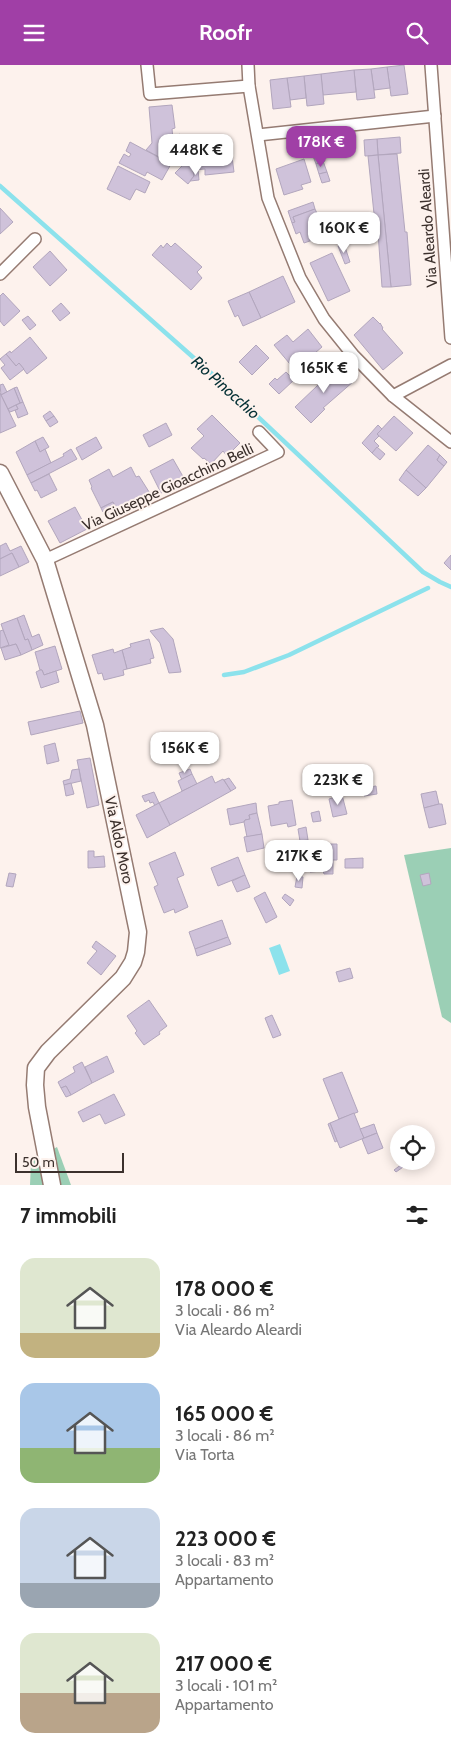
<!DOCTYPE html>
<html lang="it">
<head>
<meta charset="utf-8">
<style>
	body { margin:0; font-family:Cabin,sans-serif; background:#f6f6f6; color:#222; height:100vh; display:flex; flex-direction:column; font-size:19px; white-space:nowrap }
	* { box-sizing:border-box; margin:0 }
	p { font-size:16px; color:#767676 }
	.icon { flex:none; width:28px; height:28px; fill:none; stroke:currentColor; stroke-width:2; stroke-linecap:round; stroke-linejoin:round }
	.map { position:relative; height:1120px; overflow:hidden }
	.side { display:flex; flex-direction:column; background:#fff; flex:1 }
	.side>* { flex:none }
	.buttons { position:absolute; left:390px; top:1060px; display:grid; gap:10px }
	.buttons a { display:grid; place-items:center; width:45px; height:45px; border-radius:50%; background:#fff; box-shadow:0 2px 12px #0003; font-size:25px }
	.scale { position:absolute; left:15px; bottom:12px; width:109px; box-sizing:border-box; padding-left:5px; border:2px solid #3c312d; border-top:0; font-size:14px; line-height:18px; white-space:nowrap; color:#3c312d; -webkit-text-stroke:4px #fdf2ed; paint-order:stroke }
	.price { position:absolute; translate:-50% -42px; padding:0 11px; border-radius:10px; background:#fff; color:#222; font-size:16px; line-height:32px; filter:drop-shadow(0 1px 2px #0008) }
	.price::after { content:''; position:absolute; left:50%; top:30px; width:15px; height:11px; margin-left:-8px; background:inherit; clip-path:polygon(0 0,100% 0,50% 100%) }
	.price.current { background:#a03fa6; color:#fff }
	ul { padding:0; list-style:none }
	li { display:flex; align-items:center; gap:15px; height:125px; padding:0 20px }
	li span { display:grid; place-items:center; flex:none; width:140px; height:100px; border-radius:15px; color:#555 }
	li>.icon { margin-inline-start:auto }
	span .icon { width:60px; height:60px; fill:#fffc; stroke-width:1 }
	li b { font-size:21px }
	h2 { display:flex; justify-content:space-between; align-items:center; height:60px; padding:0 20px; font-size:21px }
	header { display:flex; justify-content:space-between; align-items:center; height:65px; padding:0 20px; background:#a03fa6; color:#fff; font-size:22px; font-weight:700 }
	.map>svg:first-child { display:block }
	.green { fill:#9bcfb5 }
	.water { fill:#8ce2ec }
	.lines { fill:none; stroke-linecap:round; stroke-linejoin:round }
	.stream { stroke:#8ce2ec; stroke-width:4.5 }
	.building { fill:#cfc2da; stroke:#b2a6bd }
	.minor-casing { stroke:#957b72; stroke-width:14 }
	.secondary-casing { stroke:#957b72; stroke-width:19 }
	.minor { stroke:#fff; stroke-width:11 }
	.secondary { stroke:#fff; stroke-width:16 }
	.labels { text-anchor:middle; stroke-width:4; stroke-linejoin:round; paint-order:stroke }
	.street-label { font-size:15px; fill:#3c312d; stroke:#fdf2ed }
	.water-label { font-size:16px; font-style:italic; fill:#032f34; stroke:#fdf2ed }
</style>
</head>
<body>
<header><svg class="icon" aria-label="menu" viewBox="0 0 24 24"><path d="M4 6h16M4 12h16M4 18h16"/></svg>Roofr<svg class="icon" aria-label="search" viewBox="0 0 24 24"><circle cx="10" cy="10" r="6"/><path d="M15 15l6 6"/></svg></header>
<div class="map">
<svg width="451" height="1120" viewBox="0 0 451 1120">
	<rect width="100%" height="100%" fill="#fdf2ed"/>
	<!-- green -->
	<g class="green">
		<polygon points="451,783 451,958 442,952 404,790"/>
		<polygon points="57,1082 71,1120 30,1120 31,1097"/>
	</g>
	<!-- water -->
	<polygon class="water" points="280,879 290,906 279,910 269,883"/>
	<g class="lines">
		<!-- stream -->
		<g class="stream">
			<polyline points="0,121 221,317 423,507 440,517 451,522"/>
			<polyline points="224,610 244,607 289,590 428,523"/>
		</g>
	</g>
	<!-- building -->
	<g class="building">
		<polygon points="404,0 408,29 391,31 387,2"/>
		<polygon points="387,2 390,23 374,25 371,4"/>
		<polygon points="371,4 375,33 357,35 354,5"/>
		<polygon points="354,5 356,27 323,30 321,9"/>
		<polygon points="321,9 324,39 307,41 304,11"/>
		<polygon points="304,11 306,33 290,35 287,13"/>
		<polygon points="287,13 291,42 273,44 270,15"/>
		<polygon points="172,40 175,63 172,64 173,73 175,74 179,69 189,75 184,80 189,84 187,87 190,89 196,84 205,87 231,84 234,107 205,110 205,104 193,105 194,111 188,119 175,108 183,100 178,96 172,99 146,85 152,78 149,42"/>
		<polygon points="400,72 401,88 378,90 377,74"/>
		<polygon points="377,74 378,90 365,91 364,75"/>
		<polygon points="130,77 171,99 162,115 147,107 145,111 119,98 124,89 129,92 131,89 126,86"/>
		<polygon points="319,79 322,88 313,91 311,87 316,85 314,81"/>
		<polygon points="322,88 325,96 316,99 313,91"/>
		<polygon points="397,89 405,167 407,167 411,220 391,222 378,90"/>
		<polygon points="378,90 391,222 382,222 378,168 376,168 368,91"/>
		<polygon points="304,94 311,117 301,120 303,124 284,130 276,104"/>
		<polygon points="323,96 327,107 319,109 316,99"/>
		<polygon points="118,101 150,117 145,128 136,124 130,135 107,124"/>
		<polygon points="193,105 198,105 199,115 190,116 194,111"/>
		<polygon points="327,107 330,116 322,118 319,109"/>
		<polygon points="313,137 315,144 293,152 295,157 292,158 288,146"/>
		<polygon points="0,143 13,157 0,169"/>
		<polygon points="315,144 322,159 320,159 324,171 304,178 300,167 296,169 292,158 295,157 293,152"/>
		<polygon points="335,152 342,174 332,178 329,169 332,168 328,155"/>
		<polygon points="328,155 332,168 324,171 320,159"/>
		<polygon points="167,178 171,182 175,178 202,202 197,207 202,213 191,225 152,190 161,180 163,183"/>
		<polygon points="344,179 350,197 345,199 338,181"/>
		<polygon points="50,186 67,205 50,221 33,202"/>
		<polygon points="332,188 350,226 328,236 310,198"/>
		<polygon points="283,211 295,237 261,253 249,227"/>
		<polygon points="249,227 261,253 243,261 238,250 235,252 228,236"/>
		<polygon points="3,228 20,246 4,261 0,256 0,231"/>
		<polygon points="61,238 70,248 60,256 52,246"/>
		<polygon points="28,251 36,260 30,265 22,255"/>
		<polygon points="373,252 380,259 380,258 383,263 382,264 403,288 383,305 354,270"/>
		<polygon points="308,264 322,282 295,305 274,280 287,270 293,277"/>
		<polygon points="30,272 47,293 27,309 19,298 16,301 6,289 10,286 11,288"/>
		<polygon points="256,280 269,293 252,310 239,297"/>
		<polygon points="6,289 16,301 19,298 24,304 10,315 1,303 5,300 0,294"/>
		<polygon points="339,300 354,316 323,343 325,344 311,358 295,342"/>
		<polygon points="286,307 294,315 279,329 269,319 275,313 277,315"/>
		<polygon points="3,319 7,327 1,330 0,320"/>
		<polygon points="17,322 23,337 20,338 14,323"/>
		<polygon points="14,323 20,338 8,344 1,330"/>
		<polygon points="0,328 16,361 0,368"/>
		<polygon points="23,337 28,349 18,353 15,345 18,344 16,340"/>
		<polygon points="16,340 18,344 10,347 8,344"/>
		<polygon points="50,346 54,351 46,356 43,351"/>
		<polygon points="212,350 240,378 227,391 223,386 211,399 204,393 203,394 191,383 204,371 197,364"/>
		<polygon points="54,351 58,357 50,362 46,356"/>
		<polygon points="394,351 413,368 396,386 377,369"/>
		<polygon points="166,358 172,370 149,382 143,370"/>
		<polygon points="378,360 382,364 377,369 379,371 374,376 379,381 372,388 362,378"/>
		<polygon points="43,372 49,382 40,387 35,376"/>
		<polygon points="96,372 102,383 82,395 76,383"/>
		<polygon points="35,376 40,387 45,384 51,398 27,410 16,387"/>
		<polygon points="428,380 440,390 437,395 444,401 426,423 406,405"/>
		<polygon points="377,382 385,389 380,395 372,388"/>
		<polygon points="71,384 77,394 31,418 27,410 64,391 63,389"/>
		<polygon points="440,390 447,397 444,401 437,395"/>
		<polygon points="173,394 185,415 161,428 150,406"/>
		<polygon points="131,402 136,412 139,411 151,430 141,436 140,434 117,445 113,437 101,443 91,423 92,422 89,415 109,404 113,412"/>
		<polygon points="406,405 426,423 418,431 399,415"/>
		<polygon points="49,409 57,425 41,433 37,425 35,426 31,418"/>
		<polygon points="113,437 117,445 111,448 103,447 101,443"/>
		<polygon points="75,442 87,464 60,478 48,456"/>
		<polygon points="6,478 10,486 21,481 29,497 19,502 12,488 0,494 0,481"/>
		<polygon points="12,488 19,502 0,511 0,494"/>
		<polygon points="451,490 451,505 444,498"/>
		<polygon points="24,550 32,572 39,569 43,580 32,585 28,574 25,575 17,553"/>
		<polygon points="17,553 25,575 28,574 32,585 21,590 16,579 9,581 1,559"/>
		<polygon points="163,563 173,574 181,607 169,608 160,578 150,566"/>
		<polygon points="3,565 9,580 0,583 0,566"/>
		<polygon points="149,574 154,593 150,594 151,598 127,604 122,585 131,582 130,579"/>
		<polygon points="16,579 21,590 5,595 1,583"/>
		<polygon points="55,581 62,604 44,610 42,605 40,605 35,587"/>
		<polygon points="113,584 114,588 122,585 127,604 123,605 124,610 104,615 102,608 98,609 92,590"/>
		<polygon points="40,605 42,605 44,610 56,606 59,617 41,623 36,607"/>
		<polygon points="80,646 83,658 31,670 28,657"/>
		<polygon points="55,678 59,696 47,699 44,681"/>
		<polygon points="90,693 99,740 87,743 77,695"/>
		<polygon points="79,704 81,716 64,720 63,716 70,714 72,705"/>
		<polygon points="190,704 192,709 182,715 179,708"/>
		<polygon points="192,709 197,719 182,726 178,716"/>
		<polygon points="212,711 215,718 223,714 231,726 170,760 159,738"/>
		<polygon points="229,713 236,723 231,726 224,715"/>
		<polygon points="71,718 74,729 66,731 64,720"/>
		<polygon points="376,721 377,729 364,731 363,723"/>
		<polygon points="436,726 439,739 424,743 421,729"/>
		<polygon points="154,727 159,738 155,741 153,737 150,738 149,735 145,737 142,731"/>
		<polygon points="342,730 347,749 333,752 329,734"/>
		<polygon points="292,735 296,760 288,762 287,758 271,761 268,741 279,739 279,737"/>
		<polygon points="159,738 170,760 147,773 136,750"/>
		<polygon points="256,738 257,748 249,750 250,754 245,755 244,757 230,760 227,744"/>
		<polygon points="439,739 442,739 446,759 429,763 424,743"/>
		<polygon points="319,746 321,756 313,757 311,748"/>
		<polygon points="257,748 262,769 247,772 244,757 245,755 250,754 249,750"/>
		<polygon points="306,762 308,775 300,776 298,764"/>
		<polygon points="262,769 264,783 247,787 244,772"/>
		<polygon points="310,779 337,779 337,795 333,795 333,809 324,809 323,806 310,807"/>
		<polygon points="88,786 94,786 94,792 104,791 105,802 88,803"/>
		<polygon points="175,787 184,810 177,813 188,842 175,848 174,844 164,848 154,822 158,820 149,798"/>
		<polygon points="238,792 245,810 218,821 211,803"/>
		<polygon points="363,793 363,803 345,803 345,794"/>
		<polygon points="9,808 16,809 13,822 6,821"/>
		<polygon points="429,808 431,819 423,821 420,810"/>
		<polygon points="245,810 250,822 237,827 232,816"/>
		<polygon points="297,811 303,812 302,823 295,822"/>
		<polygon points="265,827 277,852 266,858 254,833"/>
		<polygon points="285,829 294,835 290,841 282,833"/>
		<polygon points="222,855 228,872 195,884 189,867"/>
		<polygon points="228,872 231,879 197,891 195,884"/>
		<polygon points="96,876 116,891 101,910 87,898 97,886 92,882"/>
		<polygon points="350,903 353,913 339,917 336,907"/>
		<polygon points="149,935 167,961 159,967 160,969 144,980 135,968 137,966 127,951"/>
		<polygon points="272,950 281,970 273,973 265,953"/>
		<polygon points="107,991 114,1007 92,1018 85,1002"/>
		<polygon points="82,997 92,1018 71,1030 66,1021 61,1023 58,1017 75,1007 73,1002"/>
		<polygon points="342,1007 358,1047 339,1054 323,1014"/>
		<polygon points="66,1021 71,1030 66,1032 61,1023"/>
		<polygon points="114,1029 125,1050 105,1059 100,1049 83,1057 78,1047"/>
		<polygon points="354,1048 364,1073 340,1083 330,1058"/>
		<polygon points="330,1058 337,1076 335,1077 328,1059"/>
		<polygon points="374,1059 377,1068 364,1073 360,1064"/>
		<polygon points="377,1068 383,1083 368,1089 362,1074"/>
		<polygon points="406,1096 409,1098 396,1107 394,1105"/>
	</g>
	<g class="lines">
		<!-- minor casing -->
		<g class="minor-casing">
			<g id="minor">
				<polyline points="147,0 150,29 249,21"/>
				<polyline points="248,0 249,21 268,133 300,213 324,254 353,290 393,331 451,377"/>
				<polyline points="431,0 451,273"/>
				<polyline points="258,70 435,51"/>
				<polyline points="0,209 35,174"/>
				<polyline points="393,331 451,300"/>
				<polyline points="45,495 278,387 259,367"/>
			</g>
		</g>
		<!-- secondary casing -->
		<g class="secondary-casing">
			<polyline id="secondary" points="0,408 45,495 95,660 138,867 136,887 133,897 123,913 48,987 36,1003 35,1020 37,1042 52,1120"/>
		</g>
		<!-- minor -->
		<use href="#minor" class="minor"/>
		<!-- secondary -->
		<use href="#secondary" class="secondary"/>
	</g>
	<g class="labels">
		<!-- street labels -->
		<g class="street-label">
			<text transform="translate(428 163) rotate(-94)" y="5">Via Aleardo Aleardi</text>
			<text transform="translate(168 422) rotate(-25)" y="5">Via Giuseppe Gioacchino Belli</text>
			<text transform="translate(119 775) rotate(78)" y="5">Via Aldo Moro</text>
		</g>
		<!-- water labels -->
		<g class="water-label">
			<text transform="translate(226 322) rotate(42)" y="6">Rio Pinocchio</text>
		</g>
	</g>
</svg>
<div class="buttons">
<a><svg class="icon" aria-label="locate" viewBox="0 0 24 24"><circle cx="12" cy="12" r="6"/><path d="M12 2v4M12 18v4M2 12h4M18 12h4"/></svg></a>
</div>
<div class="scale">50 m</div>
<b class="price current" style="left:321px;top:103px">178K €</b>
<b class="price" style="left:196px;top:111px">448K €</b>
<b class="price" style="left:344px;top:189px">160K €</b>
<b class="price" style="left:324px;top:329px">165K €</b>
<b class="price" style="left:185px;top:709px">156K €</b>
<b class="price" style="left:338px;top:741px">223K €</b>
<b class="price" style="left:299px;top:817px">217K €</b>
</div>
<section class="side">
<h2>7 immobili<svg class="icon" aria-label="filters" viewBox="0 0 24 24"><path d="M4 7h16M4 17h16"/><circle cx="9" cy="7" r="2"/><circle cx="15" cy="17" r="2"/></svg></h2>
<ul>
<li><span style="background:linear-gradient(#dfe7d0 75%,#c2b280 0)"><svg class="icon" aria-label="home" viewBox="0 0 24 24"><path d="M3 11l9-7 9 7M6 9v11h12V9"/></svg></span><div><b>178 000 €</b><p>3 locali · 86 m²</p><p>Via Aleardo Aleardi</p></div></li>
<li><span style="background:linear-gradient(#a9c7e8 65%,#8fb573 0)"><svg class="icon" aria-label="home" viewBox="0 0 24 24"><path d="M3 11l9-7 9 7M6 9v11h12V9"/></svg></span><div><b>165 000 €</b><p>3 locali · 86 m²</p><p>Via Torta</p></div></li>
<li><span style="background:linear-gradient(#c9d6e8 75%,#9aa5b1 0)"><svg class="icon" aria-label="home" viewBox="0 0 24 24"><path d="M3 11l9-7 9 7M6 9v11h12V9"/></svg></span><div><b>223 000 €</b><p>3 locali · 83 m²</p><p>Appartamento</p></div></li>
<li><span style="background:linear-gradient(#dfe7d0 60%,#b9a48a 0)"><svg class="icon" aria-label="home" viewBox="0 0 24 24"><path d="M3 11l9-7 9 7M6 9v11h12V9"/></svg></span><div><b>217 000 €</b><p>3 locali · 101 m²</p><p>Appartamento</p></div></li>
</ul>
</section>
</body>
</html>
